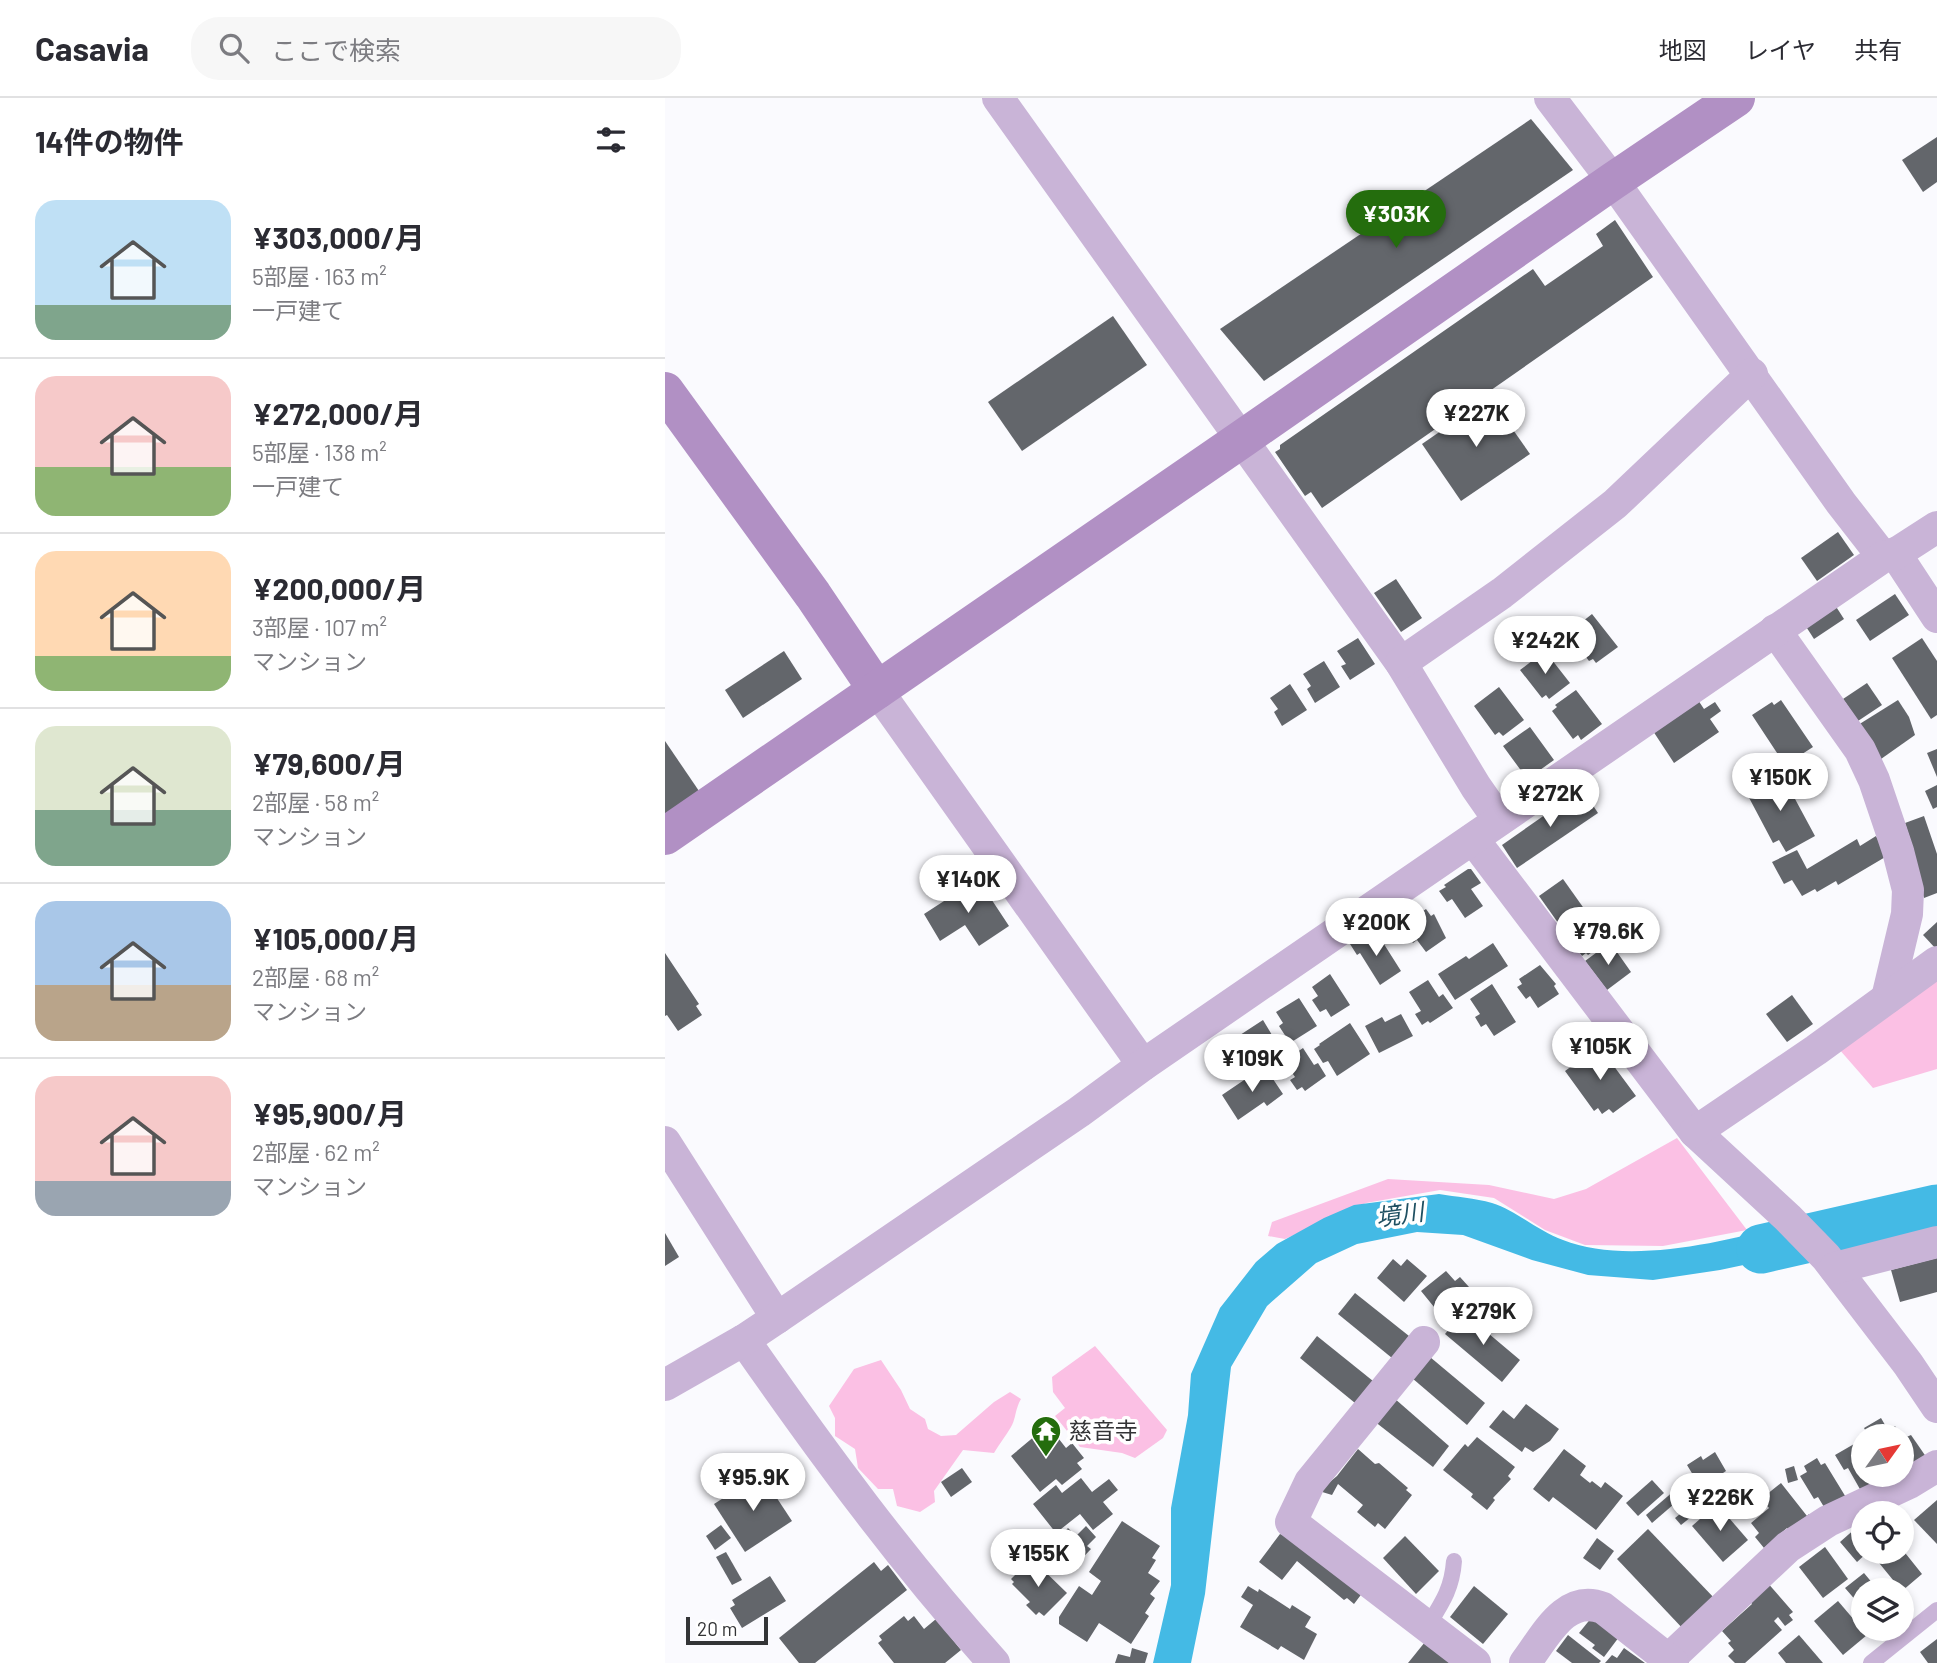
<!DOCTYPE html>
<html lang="ja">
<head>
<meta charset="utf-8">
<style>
	body { margin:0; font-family:Barlow,"Noto Sans JP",sans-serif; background:#f7f7f7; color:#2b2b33; height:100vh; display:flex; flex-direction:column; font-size:26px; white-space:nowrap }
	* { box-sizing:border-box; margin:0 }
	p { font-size:23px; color:#7c7c81 }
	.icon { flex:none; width:38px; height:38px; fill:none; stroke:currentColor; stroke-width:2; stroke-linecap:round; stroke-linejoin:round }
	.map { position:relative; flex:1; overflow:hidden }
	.drawer { display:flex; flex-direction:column; background:#fff; width:665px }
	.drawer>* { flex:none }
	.needle { width:46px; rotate:57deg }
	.buttons { position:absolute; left:1186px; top:1326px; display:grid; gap:14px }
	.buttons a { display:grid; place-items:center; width:63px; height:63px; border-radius:50%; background:#fff; box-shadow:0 4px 10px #0003; font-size:35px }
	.scale { position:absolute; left:21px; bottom:18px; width:82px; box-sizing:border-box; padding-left:7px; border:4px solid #333436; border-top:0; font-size:19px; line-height:24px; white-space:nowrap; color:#333436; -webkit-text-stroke:5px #fff; paint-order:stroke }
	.price { position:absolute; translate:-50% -60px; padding:0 16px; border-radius:24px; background:#fff; color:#222; font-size:23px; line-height:46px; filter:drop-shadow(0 2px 4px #0008) }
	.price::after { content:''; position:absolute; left:50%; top:42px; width:21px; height:16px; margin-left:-10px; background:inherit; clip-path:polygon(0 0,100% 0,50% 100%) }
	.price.active { background:#246d0d; color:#fff }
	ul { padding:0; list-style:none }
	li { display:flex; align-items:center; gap:21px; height:175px; padding:0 35px }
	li+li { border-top:2px solid #e1e1e2 }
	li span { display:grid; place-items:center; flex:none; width:196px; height:140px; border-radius:21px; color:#555 }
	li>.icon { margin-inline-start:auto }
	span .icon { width:84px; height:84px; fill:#fffc; stroke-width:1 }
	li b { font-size:30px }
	h2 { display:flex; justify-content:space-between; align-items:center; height:84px; padding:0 35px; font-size:30px }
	header { display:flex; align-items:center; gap:42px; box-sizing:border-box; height:98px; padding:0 35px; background:#fff; border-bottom:2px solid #e1e1e2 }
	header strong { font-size:33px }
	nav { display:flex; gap:38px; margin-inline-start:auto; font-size:24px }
	.search { width:490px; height:63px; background:#f7f7f7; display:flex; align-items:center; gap:18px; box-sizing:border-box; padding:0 24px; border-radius:28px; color:#7c7c81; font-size:26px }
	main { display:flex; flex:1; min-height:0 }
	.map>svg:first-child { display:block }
	.green { fill:#fbc0e4 }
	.water { fill:#44bae5 }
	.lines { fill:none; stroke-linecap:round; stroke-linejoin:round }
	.river { stroke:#44bae5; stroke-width:49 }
	.building { fill:#63666b }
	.lane { stroke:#c9b4d7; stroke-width:16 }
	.street { stroke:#c9b4d7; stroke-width:32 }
	.secondary { stroke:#b190c4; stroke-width:38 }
	.labels { text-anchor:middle; stroke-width:7; stroke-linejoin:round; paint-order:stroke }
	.poi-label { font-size:23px; fill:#333436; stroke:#fff; text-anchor:start }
	.water-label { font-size:24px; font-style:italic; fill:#1f5062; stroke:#fff }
</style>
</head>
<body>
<header>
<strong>Casavia</strong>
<div class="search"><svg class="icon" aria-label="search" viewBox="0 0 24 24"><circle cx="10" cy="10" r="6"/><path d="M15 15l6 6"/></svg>ここで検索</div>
<nav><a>地図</a><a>レイヤ</a><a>共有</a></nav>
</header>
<main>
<section class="drawer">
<h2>14件の物件<svg class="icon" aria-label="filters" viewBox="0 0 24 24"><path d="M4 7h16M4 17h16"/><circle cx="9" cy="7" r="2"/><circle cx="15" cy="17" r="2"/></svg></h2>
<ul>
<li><span style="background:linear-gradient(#bfe0f5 75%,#7fa58c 0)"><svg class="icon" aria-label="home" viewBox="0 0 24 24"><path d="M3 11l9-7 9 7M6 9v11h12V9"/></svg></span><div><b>¥303,000/月</b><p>5部屋 · 163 m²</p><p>一戸建て</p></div></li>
<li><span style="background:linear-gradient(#f6c9c9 65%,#8fb573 0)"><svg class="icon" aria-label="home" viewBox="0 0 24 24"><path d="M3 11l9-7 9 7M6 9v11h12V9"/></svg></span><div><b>¥272,000/月</b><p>5部屋 · 138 m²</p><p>一戸建て</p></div></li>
<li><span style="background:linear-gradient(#ffd9b3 75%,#8fb573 0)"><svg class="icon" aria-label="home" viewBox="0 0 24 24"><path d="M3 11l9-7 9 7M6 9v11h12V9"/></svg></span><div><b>¥200,000/月</b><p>3部屋 · 107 m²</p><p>マンション</p></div></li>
<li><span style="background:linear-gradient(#dfe7d0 60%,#7fa58c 0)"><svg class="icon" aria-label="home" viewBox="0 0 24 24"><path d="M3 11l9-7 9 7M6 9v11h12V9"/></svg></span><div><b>¥79,600/月</b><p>2部屋 · 58 m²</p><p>マンション</p></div></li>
<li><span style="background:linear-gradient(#a9c7e8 60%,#b9a48a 0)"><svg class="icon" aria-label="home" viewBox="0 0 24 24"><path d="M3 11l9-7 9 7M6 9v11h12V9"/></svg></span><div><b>¥105,000/月</b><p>2部屋 · 68 m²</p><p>マンション</p></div></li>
<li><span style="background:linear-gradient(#f6c9c9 75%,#9aa5b1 0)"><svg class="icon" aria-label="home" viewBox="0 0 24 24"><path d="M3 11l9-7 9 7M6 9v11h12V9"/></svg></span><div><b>¥95,900/月</b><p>2部屋 · 62 m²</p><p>マンション</p></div></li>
</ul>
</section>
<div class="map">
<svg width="1272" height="1565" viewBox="0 0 1272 1565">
	<rect width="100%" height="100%" fill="#fafafe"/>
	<!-- green -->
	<g class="green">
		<polygon points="1272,873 1272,971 1208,990 1167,943"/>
		<polygon points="1012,1040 1082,1132 998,1148 920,1147 880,1132 829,1100 775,1092 701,1105 620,1141 603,1138 607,1124 723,1081 824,1087 889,1101 921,1091"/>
		<polygon points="430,1248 502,1332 498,1340 470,1360 457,1355 415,1349 390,1318 400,1310 388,1294 387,1279"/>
		<path d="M216,1262L236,1292L245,1311L260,1321L263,1331L276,1338L291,1337L329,1304L345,1294L356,1301C350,1311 351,1321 346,1329C341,1338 334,1346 329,1355L298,1352L269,1393L270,1404L255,1414L232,1408L228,1391H213L193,1370L190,1351L170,1338V1320L164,1308L189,1271Z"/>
	</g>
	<!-- water -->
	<path class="water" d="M774,1096C791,1099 810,1100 827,1105C852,1113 873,1133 898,1142C960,1167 1061,1145 1123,1125L1149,1152L1055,1172L988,1182L923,1177L867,1162L798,1137L752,1134L692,1146L651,1165L602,1208L566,1269L540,1496L526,1565H488L506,1487V1410L523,1317L526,1276L555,1210L591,1164L612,1146L659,1120L689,1107Z"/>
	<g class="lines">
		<!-- river -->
		<polyline class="river" points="1096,1151 1272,1111"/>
	</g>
	<!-- building -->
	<g class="building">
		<polygon points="866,21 908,72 599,283 555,231"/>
		<polygon points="1272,39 1272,84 1258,94 1237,62"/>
		<polygon points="950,122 988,179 657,410 646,394 640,398 610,354 615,351 615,347 868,171 880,188 938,148 931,136"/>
		<polygon points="448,218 482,267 357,353 323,304"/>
		<polygon points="825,299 865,356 796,403 757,346"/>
		<polygon points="1173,434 1189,457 1152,483 1136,460"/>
		<polygon points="731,481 757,520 736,534 709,495"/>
		<polygon points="1230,496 1244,517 1205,543 1191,522"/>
		<polygon points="1170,507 1179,521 1149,541 1140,527"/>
		<polygon points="927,516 953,549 931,565 928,561 924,563 903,535"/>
		<polygon points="693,540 710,566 685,582 676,568 681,566 672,553"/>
		<polygon points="1257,540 1272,563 1272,617 1266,621 1227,560"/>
		<polygon points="119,553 137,581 78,620 60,592"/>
		<polygon points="880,553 905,585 884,601 881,597 877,600 855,572"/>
		<polygon points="659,563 675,589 650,605 642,591 646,588 638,576"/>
		<polygon points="1202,585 1217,607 1193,623 1178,601"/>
		<polygon points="625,586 642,612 617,628 609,614 613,611 605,600"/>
		<polygon points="834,589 859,622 838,638 834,634 830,637 809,608"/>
		<polygon points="911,592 937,626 916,642 913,637 908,641 887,613 892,609 890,607"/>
		<polygon points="1033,602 1039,611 1050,604 1056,613 1045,621 1054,634 1009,665 988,633"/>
		<polygon points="1116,602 1148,649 1120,667 1087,617 1107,604 1109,607"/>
		<polygon points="1233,602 1244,619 1250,637 1216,661 1193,627"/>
		<polygon points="865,629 889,662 868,677 866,673 860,678 838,648"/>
		<polygon points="0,643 34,693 0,716"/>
		<polygon points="1272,651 1272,679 1262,655"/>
		<polygon points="1116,675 1150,738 1121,754 1114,742 1108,745 1081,694"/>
		<polygon points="1272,687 1272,709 1268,711 1260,693"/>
		<polygon points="917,691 933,715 852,770 837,747"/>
		<polygon points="1259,718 1272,756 1272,795 1259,800 1243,755 1249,753 1240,725"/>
		<polygon points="1211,738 1222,758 1173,787 1171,783 1152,794 1150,791 1137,798 1127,782 1119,786 1107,764 1132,752 1142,771 1192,741 1195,748"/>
		<polygon points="803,771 806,771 816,785 806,791 818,808 800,820 787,801 782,804 774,793 781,789 779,787"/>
		<polygon points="313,781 344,828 314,848 300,827 275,843 259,816"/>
		<polygon points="898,781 925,819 901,836 874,798"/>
		<polygon points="761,811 766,818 769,816 781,840 761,854 752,842 748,845 740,835 745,832 740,825"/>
		<polygon points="927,821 943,843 923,857 921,855 917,858 905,841 909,838 908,836"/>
		<polygon points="1272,824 1272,852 1258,837"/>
		<polygon points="704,834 712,846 717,843 736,873 715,887 695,855 692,857 685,846"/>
		<polygon points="828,845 843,868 790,902 773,876 801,858 804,861"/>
		<polygon points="947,847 966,874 942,892 920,863 939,849 940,852"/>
		<polygon points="0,855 34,906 31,908 37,917 13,933 2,917 0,918"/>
		<polygon points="875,867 891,886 889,888 894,896 873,910 865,898 861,901 852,889 857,886 854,881"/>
		<polygon points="665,876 685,907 666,919 661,911 655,914 647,902 653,898 647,889"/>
		<polygon points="763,882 774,899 778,896 788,910 765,925 763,923 757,927 750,916 756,913 744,894"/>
		<polygon points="827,886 851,924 829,938 821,926 816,929 810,919 815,916 805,901"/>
		<polygon points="1127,897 1148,926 1122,944 1101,916"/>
		<polygon points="634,900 652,928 625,945 614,928 618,925 611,914"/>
		<polygon points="736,916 748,938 714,955 700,928 717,919 720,924"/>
		<polygon points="598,922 616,952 589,969 577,950 582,947 575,937"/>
		<polygon points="685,925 705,956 672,978 663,963 658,965 649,951 655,947 654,946"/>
		<polygon points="934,948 971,998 948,1015 944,1011 937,1016 933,1010 929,1013 900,973"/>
		<polygon points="638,950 649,967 653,965 661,978 640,993 637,989 632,992 625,982 630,979 619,963"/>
		<polygon points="602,972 618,996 602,1008 599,1004 573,1022 557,997 588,976 590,980"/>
		<polygon points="0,1135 14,1159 0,1168"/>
		<polygon points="1272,1160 1272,1194 1235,1204 1226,1172"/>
		<polygon points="728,1161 736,1168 742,1161 762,1178 739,1204 712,1180"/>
		<polygon points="781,1173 790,1183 795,1179 804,1189 793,1198 798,1203 778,1220 756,1193"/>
		<polygon points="690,1195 744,1238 727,1260 673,1216"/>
		<polygon points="798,1214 855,1262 837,1284 780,1236"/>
		<polygon points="652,1238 708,1283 690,1305 635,1260"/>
		<polygon points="765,1259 820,1305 802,1327 747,1280"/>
		<polygon points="729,1300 784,1348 768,1369 709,1323"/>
		<polygon points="861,1306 894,1331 885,1343 868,1354 860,1349 857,1354 824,1329 838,1312 849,1321"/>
		<polygon points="1216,1320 1223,1332 1230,1328 1237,1339 1204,1339 1199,1330"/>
		<polygon points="383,1327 401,1350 407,1345 419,1360 412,1365 417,1371 397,1387 391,1381 375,1394 346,1358"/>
		<polygon points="1246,1337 1264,1363 1237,1377 1237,1341"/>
		<polygon points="812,1339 850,1369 843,1378 846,1381 828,1400 830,1402 822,1412 806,1399 808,1396 778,1372 800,1346 803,1349"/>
		<polygon points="1196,1342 1199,1347 1199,1377 1217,1377 1218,1380 1196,1393 1183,1370 1179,1372 1170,1357"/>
		<polygon points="693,1351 710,1366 714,1365 743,1390 741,1392 747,1397 720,1431 713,1425 710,1429 692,1414 698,1407 673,1386 667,1397 654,1393 672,1378"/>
		<polygon points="899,1351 921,1368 915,1377 925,1385 927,1383 936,1390 940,1384 958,1398 931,1432 888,1399 884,1404 868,1391"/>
		<polygon points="1050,1354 1061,1373 1055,1377 1062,1388 1042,1400 1022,1367 1036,1358 1038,1362"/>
		<polygon points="1152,1360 1156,1367 1160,1365 1182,1401 1162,1414 1153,1399 1149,1401 1135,1378 1142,1374 1139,1368"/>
		<polygon points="1129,1368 1133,1382 1123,1385 1120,1371"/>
		<polygon points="297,1370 307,1384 286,1399 276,1384"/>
		<polygon points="96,1376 127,1423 80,1454 49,1406"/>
		<polygon points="416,1380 427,1394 444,1381 453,1392 438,1404 448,1416 428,1432 415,1416 391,1435 368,1406 391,1387 397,1395"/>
		<polygon points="987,1382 999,1395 973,1418 961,1405"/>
		<polygon points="1116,1385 1142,1418 1144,1416 1150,1423 1125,1434 1122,1430 1099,1450 1090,1439 1094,1435 1086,1425 1104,1410 1096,1401"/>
		<polygon points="1010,1392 1016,1400 987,1425 981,1417"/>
		<polygon points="1272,1402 1272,1446 1249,1422"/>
		<polygon points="1052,1406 1083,1442 1058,1464 1027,1428"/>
		<polygon points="1025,1408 1031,1415 1016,1427 1010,1420"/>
		<polygon points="457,1423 495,1448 487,1460 491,1462 483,1475 495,1483 485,1496 490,1500 480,1515 484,1518 466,1546 434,1525 422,1544 394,1526 394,1519 414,1488 427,1497 436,1483 424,1474"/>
		<polygon points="56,1427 66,1440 50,1452 41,1438"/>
		<polygon points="1199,1427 1199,1454 1203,1454 1192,1464 1175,1444 1192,1429 1194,1431"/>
		<polygon points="421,1428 431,1439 422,1448 426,1451 402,1476 380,1454 403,1430 411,1438"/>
		<polygon points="983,1431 1052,1503 1021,1534 952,1461"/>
		<polygon points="615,1436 630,1441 698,1494 689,1506 682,1500 679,1502 632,1463 617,1482 594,1464"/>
		<polygon points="740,1438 774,1473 751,1496 718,1460"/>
		<polygon points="932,1440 949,1453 935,1472 918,1460"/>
		<polygon points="1160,1449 1183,1481 1158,1500 1134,1469"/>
		<polygon points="1237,1451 1257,1476 1237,1493 1210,1460 1217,1454 1237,1454"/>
		<polygon points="61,1454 77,1482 67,1487 51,1459"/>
		<polygon points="369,1463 402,1495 379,1518 374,1514 371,1517 361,1507 365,1504 347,1486 349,1484 346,1481 358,1469 361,1472"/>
		<polygon points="209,1464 216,1473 223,1467 242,1492 150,1565 134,1565 114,1540"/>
		<polygon points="1199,1475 1214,1493 1199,1493 1199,1512 1180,1490"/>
		<polygon points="105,1478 121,1503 77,1530 65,1510 70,1507 67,1502"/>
		<polygon points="1101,1483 1128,1514 1124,1517 1128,1522 1120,1528 1113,1519 1109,1523 1117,1532 1080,1565 1070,1565 1063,1558 1069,1552 1063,1545 1066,1543 1057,1533 1087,1506 1083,1500"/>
		<polygon points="583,1488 593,1494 594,1491 625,1511 627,1507 646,1519 640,1529 652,1536 639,1562 616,1548 613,1552 575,1529 588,1507 576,1499"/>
		<polygon points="809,1488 843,1516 818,1546 785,1519"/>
		<polygon points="1173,1503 1202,1537 1178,1557 1149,1523"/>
		<polygon points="239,1518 243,1523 249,1518 259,1531 271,1521 296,1552 280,1565 229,1565 213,1545 217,1542 214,1538"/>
		<polygon points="927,1519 954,1539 939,1559 927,1550 930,1547 914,1535"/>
		<polygon points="903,1537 936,1563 934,1565 907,1565 891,1553"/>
		<polygon points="1134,1537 1158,1565 1121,1565 1113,1555"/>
		<polygon points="1272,1541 1272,1565 1263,1565 1255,1554"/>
		<polygon points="760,1544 786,1565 743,1565"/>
		<polygon points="467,1550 483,1555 480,1565 450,1565 453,1556 465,1559"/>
		<polygon points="959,1550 980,1565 940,1565 947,1557 952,1560"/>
	</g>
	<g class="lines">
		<!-- lane -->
		<g class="lane">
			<path d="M762,1529C777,1505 787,1491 789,1463"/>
			<polyline points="1206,1565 1272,1512"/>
		</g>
		<!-- street -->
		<g class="street">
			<polyline points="333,0 736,565 811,689 834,722"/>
			<polyline points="885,0 948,83 1176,405 1218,459"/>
			<polyline points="1230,455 1272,519"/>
			<polyline points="1110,532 1195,652 1209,682 1233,753 1243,792 1242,816 1222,900"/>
			<polyline points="736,565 837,495 950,406 1087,276"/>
			<polyline points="212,592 478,967"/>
			<polyline points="808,741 1030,1034 1123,1120 1161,1159 1243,1266 1272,1309"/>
			<polyline points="1030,1034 1151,952 1272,864"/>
			<polyline points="0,1044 112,1220"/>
			<polyline points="1170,1170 1272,1144"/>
			<path d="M79,1242C157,1354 238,1464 329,1565"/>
			<polyline points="759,1244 645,1384 626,1424 810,1565"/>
			<polyline points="0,1287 79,1242 112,1220 414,1014 478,967 1218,459 1227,458 1272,429"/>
			<polyline points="1004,1561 1123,1449 1163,1423 1244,1385 1272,1368"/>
			<path d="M860,1565C880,1539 900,1495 938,1510L1008,1565"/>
		</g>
		<!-- secondary -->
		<g class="secondary">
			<polyline points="0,293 148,497 212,592"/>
			<polyline points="0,738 577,341 948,83 1071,0"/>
		</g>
	</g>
	<!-- icons -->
	<defs>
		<g id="temple-pin" transform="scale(1.575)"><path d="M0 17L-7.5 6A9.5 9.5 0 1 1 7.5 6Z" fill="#246d0d" stroke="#fff"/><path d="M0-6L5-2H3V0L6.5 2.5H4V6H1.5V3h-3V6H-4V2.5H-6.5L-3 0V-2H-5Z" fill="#fff"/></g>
	</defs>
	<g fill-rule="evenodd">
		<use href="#temple-pin" x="381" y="1333"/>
	</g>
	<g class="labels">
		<!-- poi labels -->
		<g class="poi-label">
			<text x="404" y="1341">慈音寺</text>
		</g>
		<!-- water labels -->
		<g class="water-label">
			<text transform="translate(735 1117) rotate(-8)" y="8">境川</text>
		</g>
	</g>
</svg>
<div class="buttons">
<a><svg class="needle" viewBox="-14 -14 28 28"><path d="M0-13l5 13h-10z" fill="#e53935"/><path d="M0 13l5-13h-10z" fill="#7c7c81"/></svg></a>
<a><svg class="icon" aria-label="locate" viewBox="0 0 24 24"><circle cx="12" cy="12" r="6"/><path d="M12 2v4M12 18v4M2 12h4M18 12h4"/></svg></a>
<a><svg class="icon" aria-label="layers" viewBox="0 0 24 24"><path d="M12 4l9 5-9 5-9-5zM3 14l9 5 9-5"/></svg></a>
</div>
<div class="scale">20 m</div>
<b class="price active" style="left:731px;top:152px">¥303K</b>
<b class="price" style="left:811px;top:351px">¥227K</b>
<b class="price" style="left:880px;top:578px">¥242K</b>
<b class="price" style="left:1115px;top:715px">¥150K</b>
<b class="price" style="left:885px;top:731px">¥272K</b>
<b class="price" style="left:303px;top:817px">¥140K</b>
<b class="price" style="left:711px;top:860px">¥200K</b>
<b class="price" style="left:943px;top:869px">¥79.6K</b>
<b class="price" style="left:935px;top:984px">¥105K</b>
<b class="price" style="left:587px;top:996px">¥109K</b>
<b class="price" style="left:818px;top:1249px">¥279K</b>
<b class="price" style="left:88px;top:1415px">¥95.9K</b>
<b class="price" style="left:1055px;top:1435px">¥226K</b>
<b class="price" style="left:373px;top:1491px">¥155K</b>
</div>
</main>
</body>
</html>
